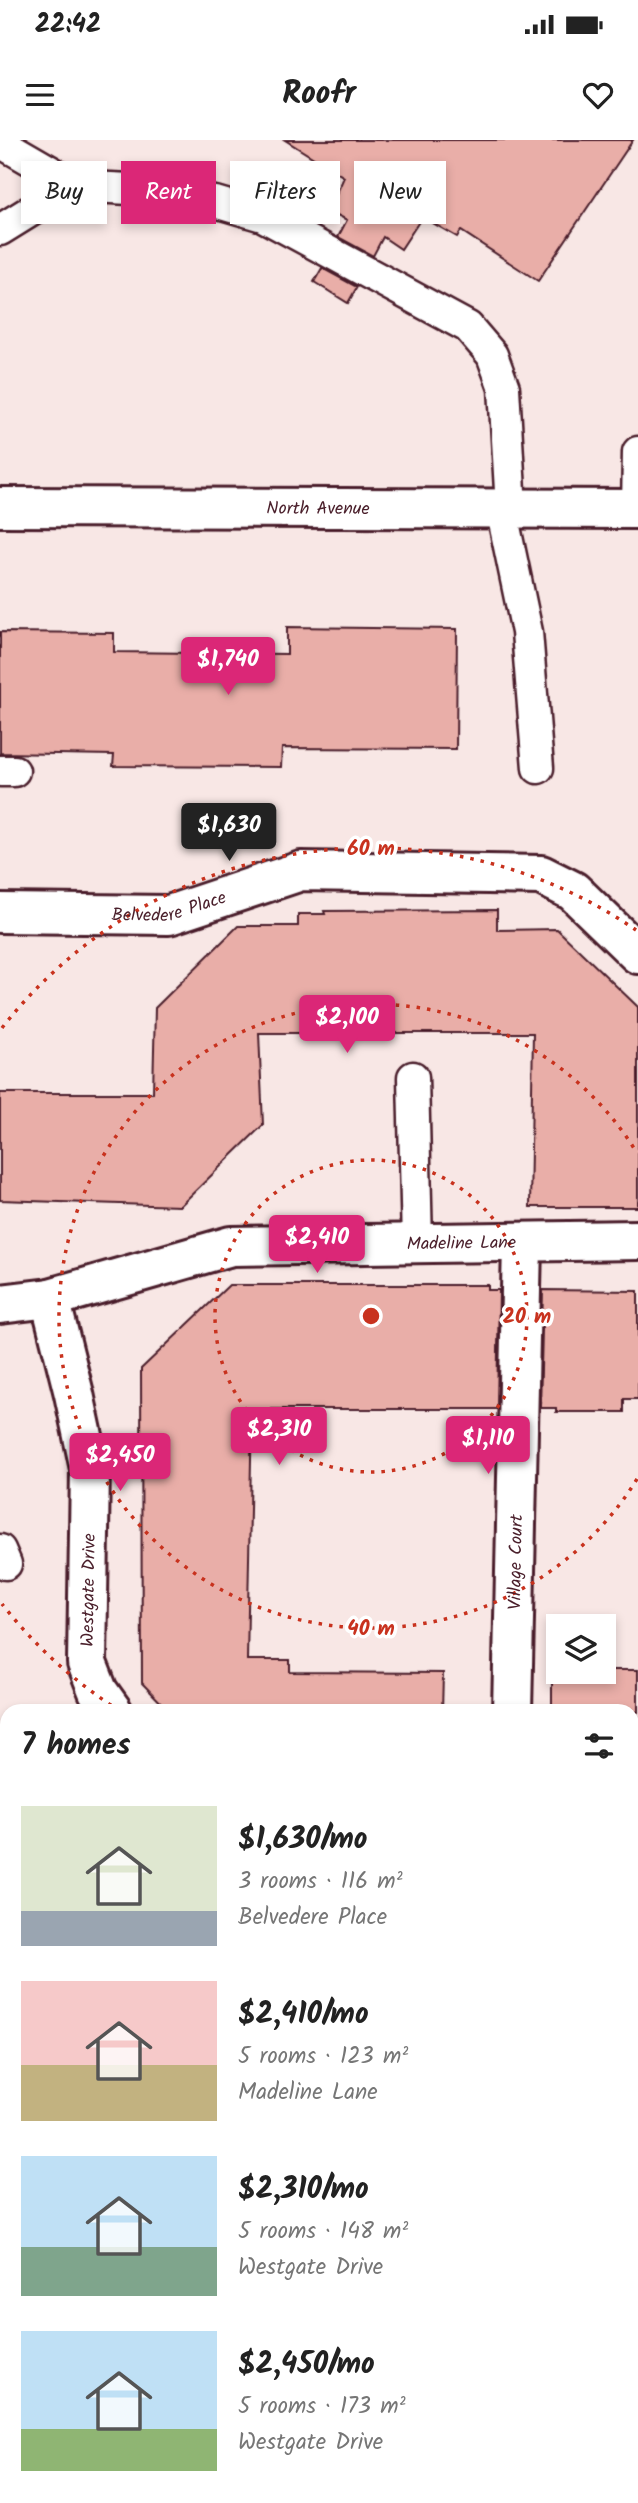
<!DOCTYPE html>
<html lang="en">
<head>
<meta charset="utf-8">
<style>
	body { margin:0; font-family:Kalam,sans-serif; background:#f2f2f2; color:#222; height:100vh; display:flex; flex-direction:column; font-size:26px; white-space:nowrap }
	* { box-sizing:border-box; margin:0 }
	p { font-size:23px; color:#767676 }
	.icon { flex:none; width:38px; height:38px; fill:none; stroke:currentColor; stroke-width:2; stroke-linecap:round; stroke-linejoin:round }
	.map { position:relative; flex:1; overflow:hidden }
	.drawer { position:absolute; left:0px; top:1564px; width:639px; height:800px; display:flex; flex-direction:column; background:#fff; border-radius:21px 21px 0 0; box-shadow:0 4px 10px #0003 }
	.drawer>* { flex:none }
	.hud { position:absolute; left:21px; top:21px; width:597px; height:63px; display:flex; gap:14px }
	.buttons { position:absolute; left:546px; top:1474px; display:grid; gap:14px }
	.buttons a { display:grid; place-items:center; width:70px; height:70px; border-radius:0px; background:#fff; box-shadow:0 4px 10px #0003; font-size:35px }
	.price { position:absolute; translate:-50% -60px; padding:0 16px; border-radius:7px; background:#db2777; color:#fff; font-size:23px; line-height:46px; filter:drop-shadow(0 2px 4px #0008) }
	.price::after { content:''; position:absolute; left:50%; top:42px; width:21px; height:16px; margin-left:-10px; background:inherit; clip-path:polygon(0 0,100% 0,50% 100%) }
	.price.on { background:#222; color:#fff }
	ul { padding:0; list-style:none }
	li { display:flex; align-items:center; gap:21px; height:175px; padding:0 21px }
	li span { display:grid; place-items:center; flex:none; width:196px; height:140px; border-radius:0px; color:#555 }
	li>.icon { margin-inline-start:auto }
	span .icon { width:84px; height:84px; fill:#fffc; stroke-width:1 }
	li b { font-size:30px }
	h2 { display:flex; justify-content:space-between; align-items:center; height:84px; padding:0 21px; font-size:30px }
	.pill { padding:0 24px; border-radius:0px; background:#fff; box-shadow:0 4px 10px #0003; font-size:24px; line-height:63px }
	.pill.on { background:#db2777; color:#fff }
	.status { display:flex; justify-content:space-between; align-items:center; height:49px; padding:0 35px; background:#fff; direction:ltr }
	.status svg { height:19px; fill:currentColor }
	header { display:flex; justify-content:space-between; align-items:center; height:91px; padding:0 21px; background:#fff; font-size:32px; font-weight:700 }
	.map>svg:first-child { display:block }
	.building { fill:#e9aea8; stroke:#4a1f2b; stroke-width:2 }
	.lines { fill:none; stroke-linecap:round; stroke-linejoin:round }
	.service-casing { stroke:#4a1f2b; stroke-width:35 }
	.minor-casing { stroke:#4a1f2b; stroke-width:44 }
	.primary-casing { stroke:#4a1f2b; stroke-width:44 }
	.motorway-casing { stroke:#4a1f2b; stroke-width:44 }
	.service { stroke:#fff; stroke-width:30 }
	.minor { stroke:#fff; stroke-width:38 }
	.primary { stroke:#fff; stroke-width:38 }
	.motorway { stroke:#fff; stroke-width:38 }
	.ring { fill:none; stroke:#c8321e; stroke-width:3.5; stroke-dasharray:3.5 7 }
	.labels { text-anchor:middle; stroke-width:7; stroke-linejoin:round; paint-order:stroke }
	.street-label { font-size:18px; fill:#4a1f2b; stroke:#fff }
	.centre { fill:#c8321e; stroke:#fff; stroke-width:3.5 }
	.ring-label { font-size:21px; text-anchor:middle; font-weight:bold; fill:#c8321e; stroke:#fff; stroke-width:7; stroke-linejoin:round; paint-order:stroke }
</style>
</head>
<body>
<div class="status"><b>22:42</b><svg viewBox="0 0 49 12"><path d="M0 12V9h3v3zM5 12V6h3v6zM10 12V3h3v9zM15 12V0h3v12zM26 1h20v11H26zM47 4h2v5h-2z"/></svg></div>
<header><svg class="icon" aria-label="menu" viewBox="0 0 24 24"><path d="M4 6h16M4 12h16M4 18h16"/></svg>Roofr<svg class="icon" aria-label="heart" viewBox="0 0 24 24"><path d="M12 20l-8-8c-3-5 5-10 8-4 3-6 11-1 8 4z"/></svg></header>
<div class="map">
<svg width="638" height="2363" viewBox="0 0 638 2363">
	<rect width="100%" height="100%" fill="#f8e7e5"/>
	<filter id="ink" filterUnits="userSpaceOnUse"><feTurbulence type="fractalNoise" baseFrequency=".0143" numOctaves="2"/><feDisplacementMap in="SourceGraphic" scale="14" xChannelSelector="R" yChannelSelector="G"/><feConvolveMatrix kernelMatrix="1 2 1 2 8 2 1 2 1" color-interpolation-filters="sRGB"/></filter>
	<g filter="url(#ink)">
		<!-- building -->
		<g class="building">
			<polygon points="285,0 633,0 538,141 461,91 457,97 422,77 401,109 383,97 373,116 338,97 347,80 329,71 344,37"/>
			<polygon points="322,128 357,147 348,163 314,142"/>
			<polygon points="287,487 457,489 456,609 282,608 281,627 113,626 114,615 0,613 0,492 114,493 114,512 287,514"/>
			<polygon points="497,770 497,790 557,789 638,867 638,1067 530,1067 533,893 259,893 263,985 180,1066 0,1060 0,953 153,953 155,868 238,786 298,786 298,774 325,774 324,771"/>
			<polygon points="229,1145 488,1145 488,1150 499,1150 497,1269 252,1269 247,1520 290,1520 290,1532 443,1533 442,1572 170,1572 142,1543 141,1229"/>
			<polygon points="543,1150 638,1151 638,1259 624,1259 624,1272 556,1272 556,1268 540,1268"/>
			<polygon points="604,1530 638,1530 638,1572 552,1572 552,1531"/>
		</g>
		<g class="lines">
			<!-- service casing -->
			<g class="service-casing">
				<g id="service">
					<polyline points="0,2 55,34 71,46"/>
					<polyline points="0,90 71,46 130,49 215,62 263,76 468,187 492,215 504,248 511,368"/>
					<polyline points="501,368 527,492 538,628"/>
					<polyline points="637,369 638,312"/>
					<polyline points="0,631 14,631"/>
					<polyline points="413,937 417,1104"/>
					<polyline points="0,1410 6,1424"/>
				</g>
			</g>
			<!-- minor casing -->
			<g class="minor-casing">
				<g id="minor">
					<path id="s1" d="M0,367L638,369"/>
					<path id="s2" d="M0,773L169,775L301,731L541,735L573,751L638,814"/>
					<polyline points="50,1158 74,1254 90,1329 87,1523 98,1551 113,1572"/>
					<path id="s3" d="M0,1164L50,1158L231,1106L638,1100"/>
					<path id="s4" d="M512,1572L522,1103"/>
					<polyline points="632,1723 638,1725"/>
					<polyline points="632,2276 638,2283"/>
				</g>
			</g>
			<!-- primary casing -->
			<g class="primary-casing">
				<g id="primary">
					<polyline points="0,2009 7,2020"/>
					<polyline points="228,2357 232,2363"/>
				</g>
			</g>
			<!-- motorway casing -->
			<g class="motorway-casing">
				<g id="motorway">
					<polyline points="0,2038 7,2052"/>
					<polyline points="0,2189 7,2205"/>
					<polyline points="64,2357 65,2363"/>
					<polyline points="132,2357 134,2363"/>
				</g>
			</g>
			<!-- service -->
			<use href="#service" class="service"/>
			<!-- minor -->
			<use href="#minor" class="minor"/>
			<!-- primary -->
			<use href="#primary" class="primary"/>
			<!-- motorway -->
			<use href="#motorway" class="motorway"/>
		</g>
	</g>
	<!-- distance rings -->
	<g class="ring">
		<circle cx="371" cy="1176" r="156"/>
		<path d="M637 1339A312 312 0 1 1 637 1013"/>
		<path d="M120 1571A468 468 0 0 1 2 1464M2 888A468 468 0 0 1 636 790"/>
	</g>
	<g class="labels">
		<!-- street labels -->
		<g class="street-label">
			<text dy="6" stroke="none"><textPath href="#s1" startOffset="318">North Avenue</textPath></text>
			<text dy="6" stroke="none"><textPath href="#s2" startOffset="170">Belvedere Place</textPath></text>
			<text dy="6" stroke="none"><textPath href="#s3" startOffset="469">Madeline Lane</textPath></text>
			<text dy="6" stroke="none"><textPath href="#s4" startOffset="150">Village Court</textPath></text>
			<text transform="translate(88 1450) rotate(-89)" y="6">Westgate Drive</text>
		</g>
	</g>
	<circle cx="371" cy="1176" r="10" class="centre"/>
	<g class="ring-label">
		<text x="371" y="715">60 m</text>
		<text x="527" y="1183">20 m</text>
		<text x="371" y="1495">40 m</text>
	</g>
</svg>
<div class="buttons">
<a><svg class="icon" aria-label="layers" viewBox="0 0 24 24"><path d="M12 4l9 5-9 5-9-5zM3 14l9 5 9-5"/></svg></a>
</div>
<b class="price" style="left:228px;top:557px">$1,740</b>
<b class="price on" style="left:229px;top:723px">$1,630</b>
<b class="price" style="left:347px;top:915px">$2,100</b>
<b class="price" style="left:317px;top:1135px">$2,410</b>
<b class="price" style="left:279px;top:1327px">$2,310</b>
<b class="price" style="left:488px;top:1336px">$1,110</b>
<b class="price" style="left:120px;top:1353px">$2,450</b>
<div class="hud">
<a class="pill">Buy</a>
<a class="pill on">Rent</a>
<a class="pill">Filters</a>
<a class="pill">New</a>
</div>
<section class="drawer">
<h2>7 homes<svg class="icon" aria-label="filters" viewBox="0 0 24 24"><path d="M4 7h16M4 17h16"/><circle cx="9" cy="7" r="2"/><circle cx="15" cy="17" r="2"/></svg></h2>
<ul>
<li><span style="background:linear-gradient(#dfe7d0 75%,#9aa5b1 0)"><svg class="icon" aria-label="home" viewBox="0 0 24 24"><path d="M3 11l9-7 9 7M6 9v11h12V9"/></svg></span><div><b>$1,630/mo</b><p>3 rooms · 116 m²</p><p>Belvedere Place</p></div></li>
<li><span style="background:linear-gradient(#f6c9c9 60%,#c2b280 0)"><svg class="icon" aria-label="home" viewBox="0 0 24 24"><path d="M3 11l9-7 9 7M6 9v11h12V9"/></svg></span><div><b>$2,410/mo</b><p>5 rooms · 123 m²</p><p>Madeline Lane</p></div></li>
<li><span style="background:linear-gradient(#bfe0f5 65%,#7fa58c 0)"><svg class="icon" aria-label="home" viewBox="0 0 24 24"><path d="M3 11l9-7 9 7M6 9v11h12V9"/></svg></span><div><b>$2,310/mo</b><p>5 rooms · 148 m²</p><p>Westgate Drive</p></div></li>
<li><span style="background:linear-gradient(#bfe0f5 70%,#8fb573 0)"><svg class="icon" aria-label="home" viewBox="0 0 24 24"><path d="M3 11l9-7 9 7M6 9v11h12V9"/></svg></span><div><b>$2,450/mo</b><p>5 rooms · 173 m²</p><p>Westgate Drive</p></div></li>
</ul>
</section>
</div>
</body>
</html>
